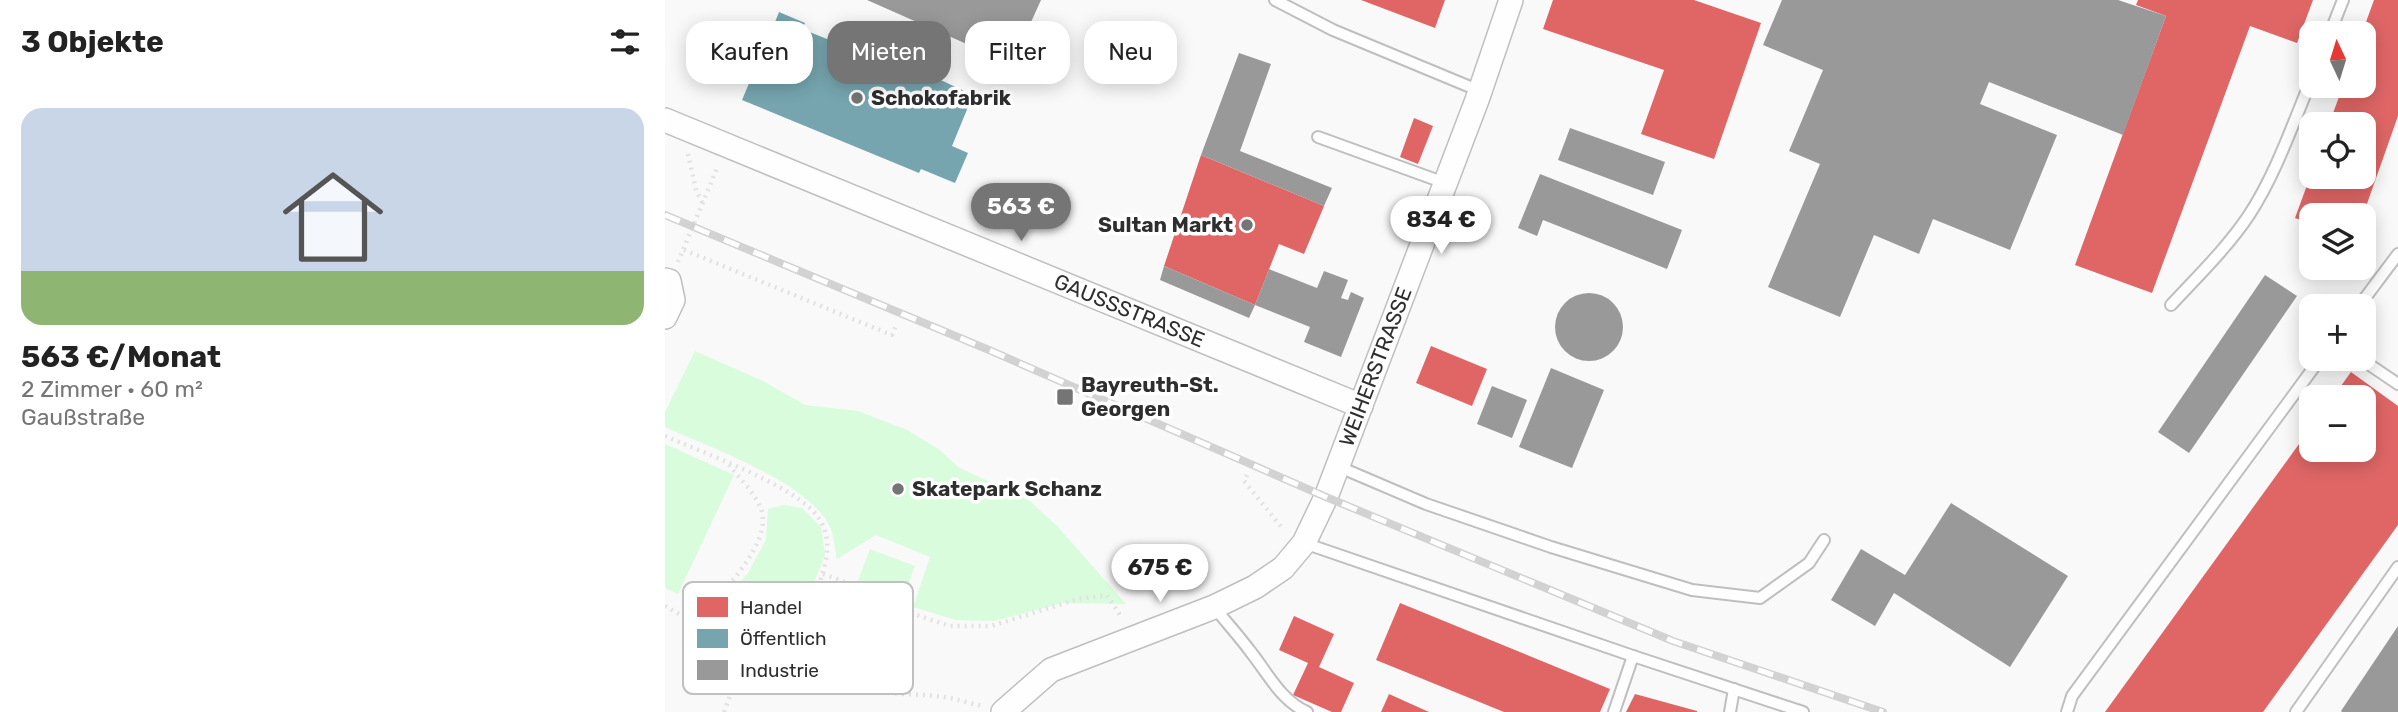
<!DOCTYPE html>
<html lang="de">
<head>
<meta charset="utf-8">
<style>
	body { margin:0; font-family:Rubik,sans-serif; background:#f2f2f2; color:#222; height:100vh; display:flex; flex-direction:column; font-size:26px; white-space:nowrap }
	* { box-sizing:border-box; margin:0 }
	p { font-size:23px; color:#767676 }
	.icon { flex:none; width:38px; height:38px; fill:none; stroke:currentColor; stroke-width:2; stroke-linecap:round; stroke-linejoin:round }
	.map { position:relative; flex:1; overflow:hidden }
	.drawer { display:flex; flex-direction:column; background:#fff; width:665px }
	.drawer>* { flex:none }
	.top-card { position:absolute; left:21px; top:21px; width:665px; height:63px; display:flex; gap:14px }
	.needle { width:46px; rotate:356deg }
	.tools { position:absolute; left:1634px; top:21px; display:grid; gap:14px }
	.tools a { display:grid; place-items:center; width:77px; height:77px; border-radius:14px; background:#fff; box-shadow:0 4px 18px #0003; font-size:35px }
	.price { position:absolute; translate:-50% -60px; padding:0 16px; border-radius:24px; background:#fff; color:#222; font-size:23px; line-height:46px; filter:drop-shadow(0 2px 4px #0008) }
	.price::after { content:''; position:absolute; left:50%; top:42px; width:21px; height:16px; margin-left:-10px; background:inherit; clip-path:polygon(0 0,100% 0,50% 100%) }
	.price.current { background:#767576; color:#fff }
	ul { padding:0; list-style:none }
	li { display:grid; align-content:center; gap:14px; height:371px; padding:0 21px }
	li span { display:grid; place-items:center; height:217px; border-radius:21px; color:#555 }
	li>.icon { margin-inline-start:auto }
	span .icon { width:126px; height:126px; fill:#fffc; stroke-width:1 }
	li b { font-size:30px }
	h2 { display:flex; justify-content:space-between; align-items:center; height:84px; padding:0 21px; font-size:30px }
	.chip { padding:0 24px; border-radius:21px; background:#fff; box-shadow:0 4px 18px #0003; font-size:24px; line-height:63px }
	.chip.current { background:#767576; color:#fff }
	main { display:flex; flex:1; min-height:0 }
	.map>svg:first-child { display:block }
	.green { fill:#d9fcdc }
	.shops { fill:#e06666 }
	.public { fill:#76a5af }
	.industry { fill:#999 }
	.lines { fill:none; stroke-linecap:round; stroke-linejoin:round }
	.service-casing { stroke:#bfbfc0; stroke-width:14 }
	.minor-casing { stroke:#bfbfc0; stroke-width:26 }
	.path { stroke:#e3e2e3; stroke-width:4.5; stroke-dasharray:2 5; stroke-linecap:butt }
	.service { stroke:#fefefe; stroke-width:10 }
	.minor { stroke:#fefefe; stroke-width:23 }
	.rail-casing { stroke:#d2d2d2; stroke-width:8 }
	.rail { stroke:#fff; stroke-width:5; stroke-dasharray:16; stroke-linecap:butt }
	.poi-dot { fill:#767576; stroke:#fff; stroke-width:2.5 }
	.labels { text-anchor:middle; stroke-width:7; stroke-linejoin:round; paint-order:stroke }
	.poi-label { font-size:21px; font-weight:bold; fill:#2f2e2f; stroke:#fff; text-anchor:start }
	.street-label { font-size:21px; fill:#2f2e2f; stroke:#fff }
	.key { fill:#fff; stroke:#c1c0c1; stroke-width:2 }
	.key-label { font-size:19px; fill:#2f2e2f }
</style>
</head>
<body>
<main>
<section class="drawer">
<h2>3 Objekte<svg class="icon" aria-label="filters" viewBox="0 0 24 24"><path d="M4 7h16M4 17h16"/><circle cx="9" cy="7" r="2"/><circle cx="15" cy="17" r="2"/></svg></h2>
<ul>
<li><span style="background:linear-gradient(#c9d6e8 75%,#8fb573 0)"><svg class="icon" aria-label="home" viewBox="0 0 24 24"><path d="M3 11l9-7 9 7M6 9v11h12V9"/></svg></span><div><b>563 €/Monat</b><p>2 Zimmer · 60 m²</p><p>Gaußstraße</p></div></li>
</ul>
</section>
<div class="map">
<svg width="1733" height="712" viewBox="0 0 1733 712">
	<rect width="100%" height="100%" fill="#f9f9fa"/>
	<!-- green -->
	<g class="green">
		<path d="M30,351L98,381L140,405L193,411L242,430L275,450L293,467L365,501L393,527L461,604L398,603L329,621L291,620L248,607L265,557L211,535L172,559C170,550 169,536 165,527C145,483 44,447 0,427V412Z"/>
		<polygon points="0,444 69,475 13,594 0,588"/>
		<polygon points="118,505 137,508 156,527 160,555 143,598 135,629 129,639 121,638 59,599 83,573 101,540 103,509"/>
		<polygon points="205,549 250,566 217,653 172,636"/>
	</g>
	<!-- shops -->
	<g class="shops">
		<polygon points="696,0 780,0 770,28"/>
		<polygon points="888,0 1029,0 1096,23 1049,159 976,134 999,70 878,29"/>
		<polygon points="1473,0 1648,0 1632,43 1585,26 1487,293 1410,265 1501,16 1471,5"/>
		<polygon points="1709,0 1733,0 1733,116 1698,215 1647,215 1647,224 1630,218 1645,177 1699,177 1699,124 1664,124 1678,86 1699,86 1699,33 1697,33"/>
		<polygon points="749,118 768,126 753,164 735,157"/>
		<polygon points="536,155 659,206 639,254 614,244 590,305 499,266"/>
		<polygon points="766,346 822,369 807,406 751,383"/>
		<polygon points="1686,372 1733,406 1733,525 1598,712 1440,712 1647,426 1647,450 1699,450 1699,397 1668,397"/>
		<polygon points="735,603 945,689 935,712 839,712 711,660"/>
		<polygon points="629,616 669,634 654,667 689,683 676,712 667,712 628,695 643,663 614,650"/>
		<polygon points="724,694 764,712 716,712"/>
		<polygon points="970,694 1032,711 1032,712 961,712"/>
	</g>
	<!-- public -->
	<polygon class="public" points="114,12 140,23 137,29 197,53 200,48 225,58 222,65 265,82 267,76 308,95 287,146 303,153 290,183 256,169 254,173 77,100 85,81 80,79 103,25 108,27"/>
	<!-- industry -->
	<g class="industry">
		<polygon points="202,0 376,0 347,64"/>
		<polygon points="1117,0 1453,0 1501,16 1458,135 1324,82 1315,104 1392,135 1345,250 1268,219 1254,254 1209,235 1175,317 1103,287 1155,164 1124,151 1158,70 1098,45"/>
		<polygon points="574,53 606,64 575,151 667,188 659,206 536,155"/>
		<polygon points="905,128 1000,162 988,195 893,160"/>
		<polygon points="875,174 1017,230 1002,269 878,220 872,236 853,228"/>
		<polygon points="499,266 590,305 584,318 495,280"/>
		<polygon points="604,269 652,288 659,271 683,280 676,298 683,300 686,292 699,298 676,357 639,342 645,327 590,305"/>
		<polygon points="1600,275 1632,296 1524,453 1493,432"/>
		<circle cx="924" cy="327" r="34"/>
		<polygon points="886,368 939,390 907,468 854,447"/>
		<polygon points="827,386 862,400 847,438 812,424"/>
		<polygon points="1286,503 1403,576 1345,667 1229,593 1210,626 1166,600 1196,549 1240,575"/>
		<polygon points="1733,626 1733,712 1677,712 1676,711"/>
	</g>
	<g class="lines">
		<!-- service casing -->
		<g class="service-casing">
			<g id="service">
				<polyline points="610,0 668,30 815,91"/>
				<polyline points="1665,33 1678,0"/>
				<polyline points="653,137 780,183"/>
				<path d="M1506,305C1533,276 1562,248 1584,215C1611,174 1628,123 1647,78"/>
				<polyline points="1694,306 1733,254"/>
				<polyline points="1696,359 1733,384"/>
				<polyline points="672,466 761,504 886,547 1027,590 1095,598 1144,563 1159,540"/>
				<polyline points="639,543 968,656 1138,712"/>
				<path d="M549,607C561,622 574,636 585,651C602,672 616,701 642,712"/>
				<polyline points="949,712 968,656"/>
				<polyline points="1065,712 1069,689"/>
				<polyline points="1402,712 1407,696 1655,359"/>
				<polyline points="1631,712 1733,567"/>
			</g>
		</g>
		<!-- minor casing -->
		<g class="minor-casing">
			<g id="minor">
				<path id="s1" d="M0,120L696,406"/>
				<polyline points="0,280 4,281 8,300 0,317"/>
				<path id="s2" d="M338,712L386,670L549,607L590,587L618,568L639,543L661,497L812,100L846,0"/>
			</g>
		</g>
		<!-- path -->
		<g class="path">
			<polyline points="23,154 31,190 37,202"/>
			<polyline points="19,250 227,335 231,325"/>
			<polyline points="13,262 53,166"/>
			<path d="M0,436C39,453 119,482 147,510C193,558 116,611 158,659C167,669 179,680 192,685C217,696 244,693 270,696C286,697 302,703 317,706"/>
			<polyline points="582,475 579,481 618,529"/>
			<polyline points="158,574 191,586"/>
			<path d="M0,606C22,618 43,633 65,644C104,662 142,673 183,682"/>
			<polyline points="239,611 285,626 326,626 413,599 442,595 457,618"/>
			<path d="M31,623C52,597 109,544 96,509C90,493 75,479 64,465"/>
			<polyline points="59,712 82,651"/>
		</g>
		<!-- service -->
		<use href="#service" class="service"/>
		<!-- minor -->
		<use href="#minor" class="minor"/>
		<!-- rail casing -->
		<g class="rail-casing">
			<polyline id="rail" points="0,215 324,350 661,497 1008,641 1218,712"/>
		</g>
		<!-- rail -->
		<use href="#rail" class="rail"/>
	</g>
	<!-- markers -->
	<g class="poi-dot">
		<circle cx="192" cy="98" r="7"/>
		<circle cx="582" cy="225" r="7"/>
		<rect x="391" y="388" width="18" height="18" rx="3.5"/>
		<circle cx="233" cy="489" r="7"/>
	</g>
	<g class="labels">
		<!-- poi labels -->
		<g class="poi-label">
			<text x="206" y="105">Schokofabrik</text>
			<text x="568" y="232" text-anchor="end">Sultan Markt</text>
			<text x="416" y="392">Bayreuth-St.<tspan x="416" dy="24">Georgen</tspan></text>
			<text x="247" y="496">Skatepark Schanz</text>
		</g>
		<!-- street labels -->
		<g class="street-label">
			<text dy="7" stroke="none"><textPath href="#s1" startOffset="502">GAUSSSTRASSE</textPath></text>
			<text dy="7" stroke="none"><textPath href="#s2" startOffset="541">WEIHERSTRASSE</textPath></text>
		</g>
	</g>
	<!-- legend -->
	<rect x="18" y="582" width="230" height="112" rx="10" class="key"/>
	<rect x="32" y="597" width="31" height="20" fill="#e06666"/>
	<rect x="32" y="629" width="31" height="19" fill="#76a5af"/>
	<rect x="32" y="660" width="31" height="20" fill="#999"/>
	<g class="key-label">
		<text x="75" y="614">Handel</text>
		<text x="75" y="645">Öffentlich</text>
		<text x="75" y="677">Industrie</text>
	</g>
</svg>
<div class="tools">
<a><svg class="needle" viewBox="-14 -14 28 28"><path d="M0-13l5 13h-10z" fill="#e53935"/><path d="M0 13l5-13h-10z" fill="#767676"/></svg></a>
<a><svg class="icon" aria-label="locate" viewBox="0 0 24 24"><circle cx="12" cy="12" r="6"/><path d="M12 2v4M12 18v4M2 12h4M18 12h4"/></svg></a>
<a><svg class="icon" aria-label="layers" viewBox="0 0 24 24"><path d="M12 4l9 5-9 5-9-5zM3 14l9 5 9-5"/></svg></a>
<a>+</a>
<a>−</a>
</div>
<b class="price current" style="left:356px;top:243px">563 €</b>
<b class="price" style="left:776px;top:256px">834 €</b>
<b class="price" style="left:495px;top:604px">675 €</b>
<div class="top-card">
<a class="chip">Kaufen</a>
<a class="chip current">Mieten</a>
<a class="chip">Filter</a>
<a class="chip">Neu</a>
</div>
</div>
</main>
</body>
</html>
